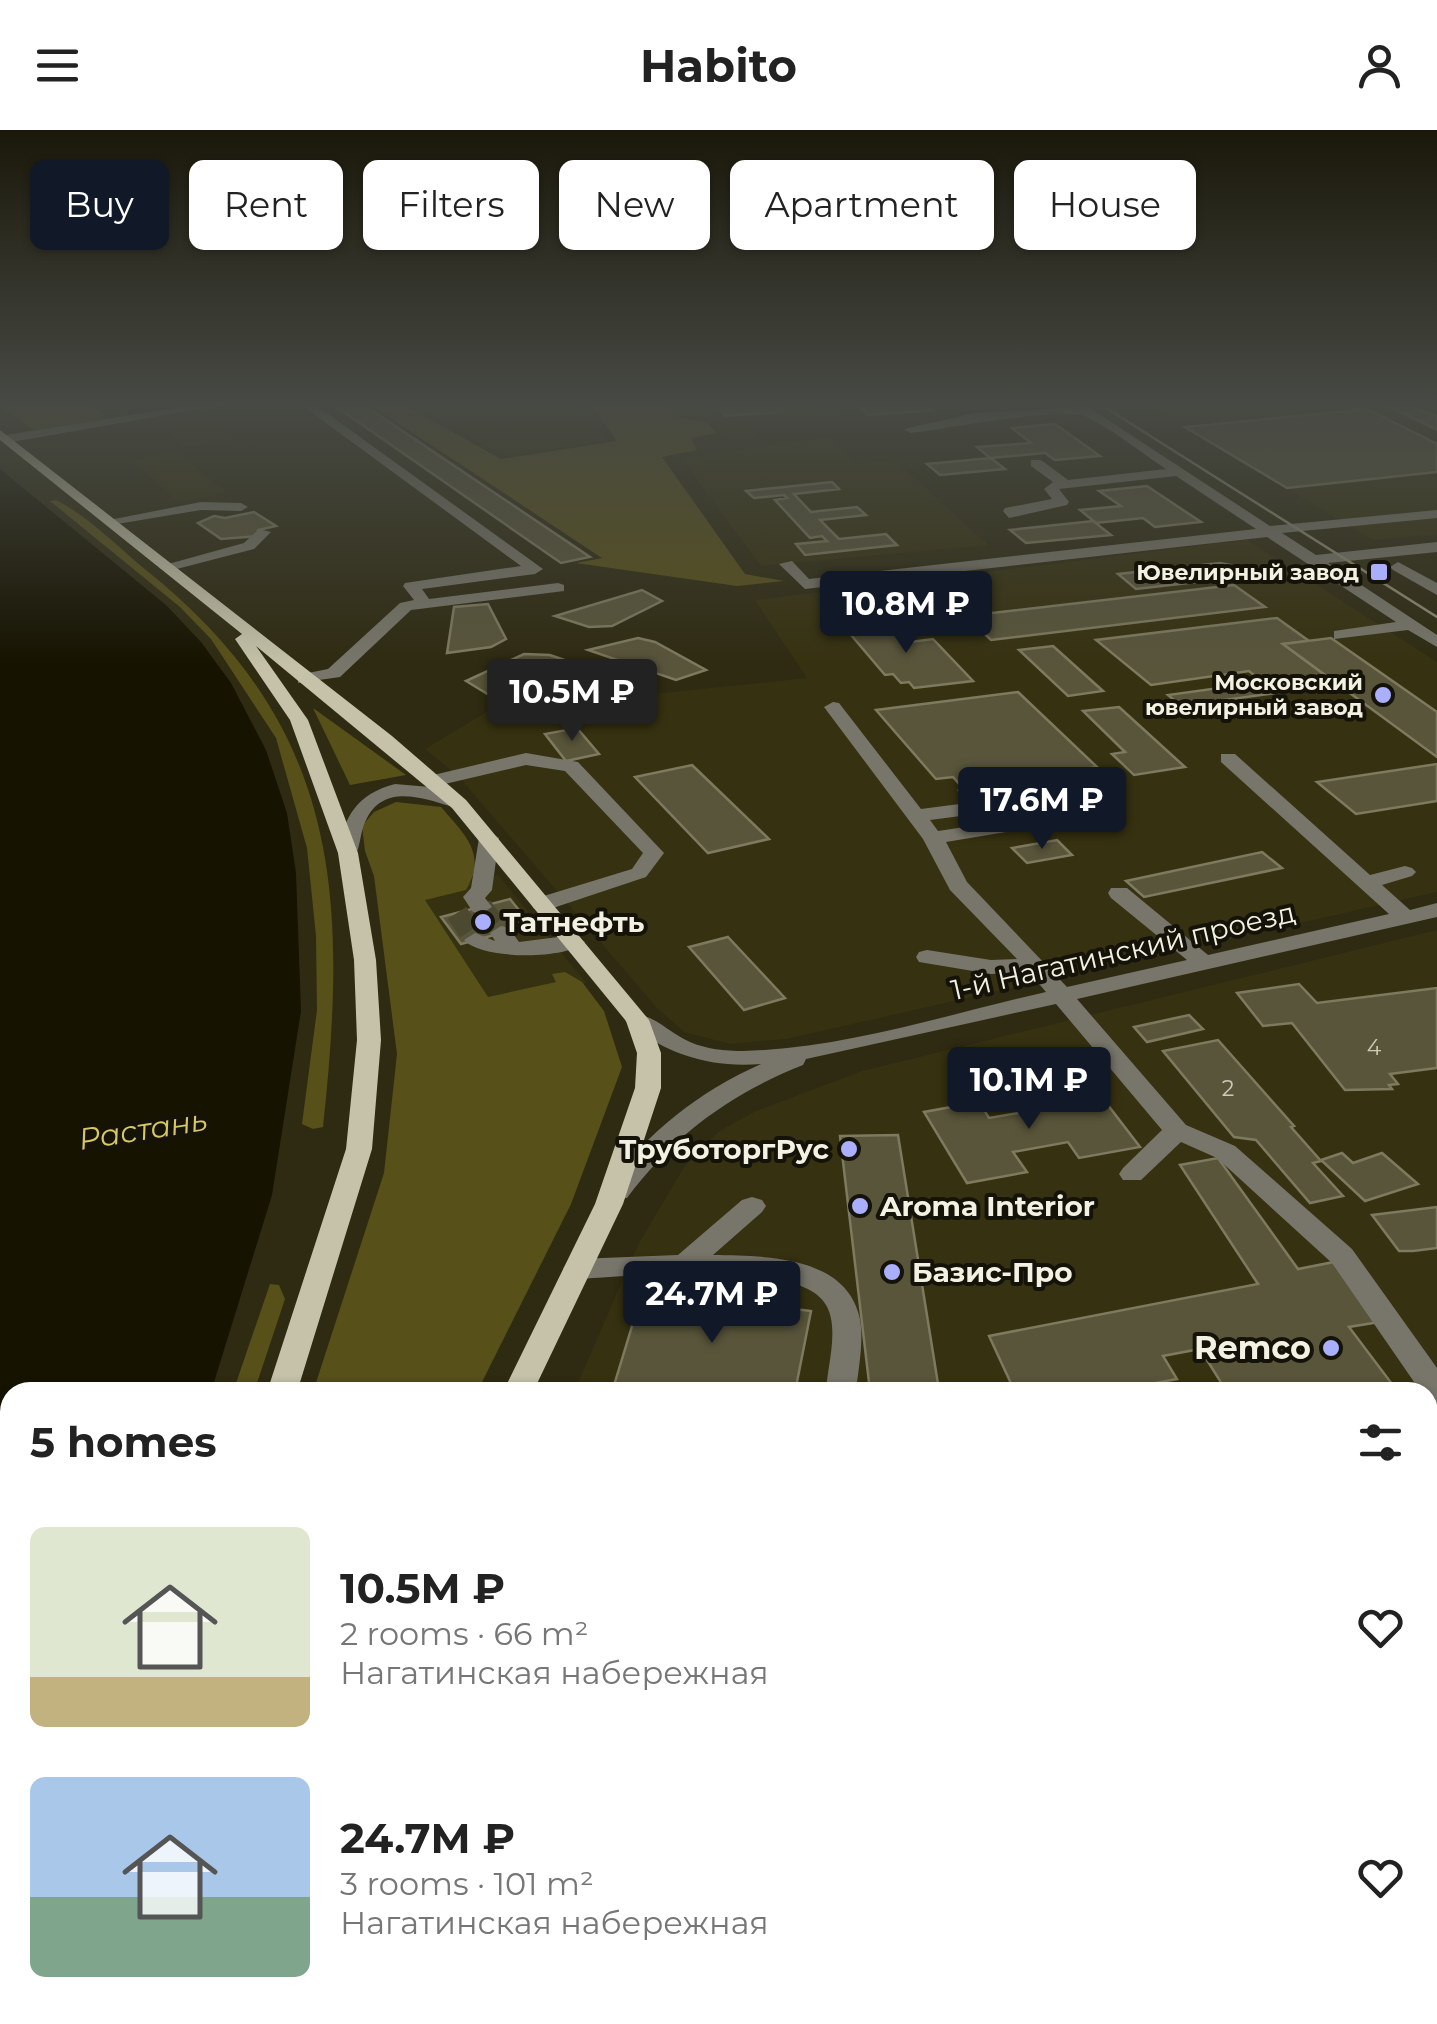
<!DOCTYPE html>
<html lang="en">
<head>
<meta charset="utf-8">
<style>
	body { margin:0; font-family:Montserrat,sans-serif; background:#f6f6f6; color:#222; height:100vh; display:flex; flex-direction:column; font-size:38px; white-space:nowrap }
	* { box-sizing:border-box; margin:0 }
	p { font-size:32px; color:#767676 }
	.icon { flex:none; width:55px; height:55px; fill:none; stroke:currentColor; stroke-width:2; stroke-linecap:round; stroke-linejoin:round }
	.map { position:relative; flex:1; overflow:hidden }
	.details { position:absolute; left:0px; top:1252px; width:1438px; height:642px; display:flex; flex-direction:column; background:#fff; border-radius:30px 30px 0 0; box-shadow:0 2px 8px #0004 }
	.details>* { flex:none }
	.top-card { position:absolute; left:30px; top:30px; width:1378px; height:90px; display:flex; gap:20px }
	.price { position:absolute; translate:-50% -85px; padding:0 22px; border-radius:10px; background:#111827; color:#fff; font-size:32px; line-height:65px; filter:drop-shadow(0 2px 5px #0008) }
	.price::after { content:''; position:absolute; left:50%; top:60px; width:30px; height:22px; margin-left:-15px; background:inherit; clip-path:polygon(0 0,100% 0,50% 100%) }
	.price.active { background:#222; color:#fff }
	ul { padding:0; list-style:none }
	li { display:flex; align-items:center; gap:30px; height:250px; padding:0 30px }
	li span { display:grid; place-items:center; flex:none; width:280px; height:200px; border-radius:15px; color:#555 }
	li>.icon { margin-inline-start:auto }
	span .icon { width:120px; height:120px; fill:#fffc; stroke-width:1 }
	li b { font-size:42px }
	h2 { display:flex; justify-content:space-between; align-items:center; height:120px; padding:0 30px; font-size:42px }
	.pill { padding:0 35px; border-radius:15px; background:#fff; box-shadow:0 2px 8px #0004; font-size:35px; line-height:90px }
	.pill.active { background:#111827; color:#fff }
	header { display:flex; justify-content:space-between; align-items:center; height:130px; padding:0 30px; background:#fff; font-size:45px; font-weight:700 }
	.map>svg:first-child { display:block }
	.built { fill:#363110 }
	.green { fill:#585019 }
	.water { fill:#161300 }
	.building { fill:#59553b; stroke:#7e7a5f; stroke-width:2.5 }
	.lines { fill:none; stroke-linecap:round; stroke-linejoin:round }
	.minor-tunnel { stroke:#4c4931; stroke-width:22; stroke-dasharray:22 11; stroke-linecap:butt }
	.minor { fill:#78766a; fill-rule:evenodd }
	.major { fill:#c5c2a9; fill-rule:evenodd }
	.tram { stroke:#8e8b76; stroke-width:2.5 }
	.poi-dot { fill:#aaaffb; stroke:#151309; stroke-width:4 }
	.labels { text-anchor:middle; stroke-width:8; stroke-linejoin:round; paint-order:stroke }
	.far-poi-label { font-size:22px; font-weight:bold; fill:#f3f1e2; stroke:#151309; text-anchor:end }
	.number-label { font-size:22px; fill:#cccab8 }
	.poi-label { font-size:28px; font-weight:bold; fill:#f3f1e2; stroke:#151309; text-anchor:start }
	.street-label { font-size:28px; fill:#f3f1e2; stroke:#151309 }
	.water-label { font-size:30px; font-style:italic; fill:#d8c860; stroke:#151309 }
	.near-poi-label { font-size:32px; font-weight:bold; fill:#f3f1e2; stroke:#151309; text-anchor:end }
</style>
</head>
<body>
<header><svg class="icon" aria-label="menu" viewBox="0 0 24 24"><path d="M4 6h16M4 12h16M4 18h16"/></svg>Habito<svg class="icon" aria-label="person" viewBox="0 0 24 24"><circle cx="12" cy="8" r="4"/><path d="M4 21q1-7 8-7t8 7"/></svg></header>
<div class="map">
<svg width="1437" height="1894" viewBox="0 0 1437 1894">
	<rect width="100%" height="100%" fill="#2f2b12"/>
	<!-- built -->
	<g class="built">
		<polygon points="408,271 580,271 607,310 505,327"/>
		<polygon points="664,271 822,271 842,291 752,297 758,308 730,310 708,293 676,287"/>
		<polygon points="1142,271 1437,271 1437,404 1373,410"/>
		<polygon points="213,287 235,309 185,317 165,294"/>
		<polygon points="829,307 856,334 895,330 988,415 761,436 682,329"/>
		<polygon points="178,323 227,363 179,372 132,331"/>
		<polygon points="1247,410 1437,532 1437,762 786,909 730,914 684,902 657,878 460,648 425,619 488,581 807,548 755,470"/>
		<polygon points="498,745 586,853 490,879 417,765"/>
		<polygon points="1437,800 1437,1894 301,1894 305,1885 1428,1885 1428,1262 574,1262 638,1115 684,1037 718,1002 754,982 862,941"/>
	</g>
	<!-- green -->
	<g class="green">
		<polygon points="0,271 82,271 104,285 98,290 33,300 0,276"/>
		<polygon points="365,271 397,271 501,329 617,311 588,271 664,271 676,287 708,293 717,303 691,308 697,320 662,327 745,444 784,451 737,456 576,433 602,428"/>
		<path d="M56,370C88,386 118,417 146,440C341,596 348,765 323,997L313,999L302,994L317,880L316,806L307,718L276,608L211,509L180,477L50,371Z"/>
		<polygon points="313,578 406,645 350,655"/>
		<path d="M396,672L441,677C464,704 488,724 466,760L425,770L488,867L556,852L552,844L565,842L582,852L604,881L622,937L571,1074L477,1262H313L384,1043L397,924L374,746L365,721L362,696L374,682Z"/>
		<polygon points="270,1154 279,1155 285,1169 254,1262 233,1262"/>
		<polygon points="71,1885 211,1885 207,1894 67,1894"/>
	</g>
	<!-- water -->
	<polygon class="water" points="0,339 166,475 201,512 231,553 266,620 287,683 296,743 301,881 272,1065 211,1262 10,1262 10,1717 0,1736"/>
	<!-- building -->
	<g class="building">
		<polygon points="328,271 358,271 590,427 561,433"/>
		<polygon points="728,271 776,274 783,282 725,286 719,277 736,276"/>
		<polygon points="921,271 933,280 868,285 857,276"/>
		<polygon points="1400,273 1437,286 1437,300 1386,275"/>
		<polygon points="1367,279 1437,314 1437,342 1287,358 1185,297"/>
		<polygon points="1055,294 1100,326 1055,330 1045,323 990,328 977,317 1031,313 1012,298"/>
		<polygon points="991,328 1005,339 940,345 927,334"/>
		<polygon points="832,352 839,359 794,364 811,382 857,377 866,385 820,390 839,409 886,404 897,415 805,425 796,414 827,411 822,406 810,408 775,370 787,368 784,365 754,368 746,361"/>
		<polygon points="1147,356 1201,392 1155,397 1143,388 1096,393 1080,380 1121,376 1099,361"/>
		<polygon points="254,382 276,396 258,400 258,406 221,409 198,393 214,386 225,388"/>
		<polygon points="1093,391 1111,405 1026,413 1010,400"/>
		<polygon points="1220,433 1230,435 1241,447 1136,459 1118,444"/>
		<polygon points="1234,455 1265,477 991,510 966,486"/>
		<polygon points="642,460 662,471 612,496 589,497 555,486"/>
		<polygon points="488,474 506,509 491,517 447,523 454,477"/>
		<polygon points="1277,488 1309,511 1283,514 1329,548 1269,557 1249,541 1151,555 1096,510"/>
		<polygon points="855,490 860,496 892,492 910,512 933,509 973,551 914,558 909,552 901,553 893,544 885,545 840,492"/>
		<polygon points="638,508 655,512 706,540 676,550 588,520"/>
		<polygon points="1331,508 1437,582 1437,627 1283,514"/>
		<polygon points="1053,516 1103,561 1068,566 1019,520"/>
		<polygon points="524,524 550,525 582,536 489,565 466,551"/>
		<polygon points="1262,552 1276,563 1181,576 1168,565"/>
		<polygon points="1018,562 1097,637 962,657 953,647 936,649 876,580"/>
		<polygon points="1119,577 1185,637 1134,645 1112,624 1125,622 1083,581"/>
		<polygon points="577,598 599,624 566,631 545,604"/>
		<polygon points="1437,634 1437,671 1356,684 1317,652"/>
		<polygon points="692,635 769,709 708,723 635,647"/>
		<polygon points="1057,710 1072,725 1027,733 1012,718"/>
		<polygon points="1262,722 1282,738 1144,767 1126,751"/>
		<polygon points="510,769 531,795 461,814 441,787"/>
		<polygon points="728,807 785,868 744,880 689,817"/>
		<polygon points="1299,854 1317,873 1437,858 1437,938 1390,944 1398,954 1389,955 1392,959 1345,960 1292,893 1263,896 1237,863"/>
		<polygon points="1189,885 1203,899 1147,912 1134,897"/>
		<polygon points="1218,910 1294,996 1291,997 1321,1031 1313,1033 1343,1066 1310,1073 1256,1010 1234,1007 1163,921"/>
		<polygon points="1091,953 1140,1017 1079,1028 1068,1012 1013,1022 1027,1042 967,1053 924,982 979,972 989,988 1042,979 1032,964"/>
		<polygon points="898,1005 939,1260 870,1261 840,1006"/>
		<polygon points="1342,1023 1353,1033 1382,1023 1418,1054 1365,1071 1321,1030"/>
		<polygon points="1218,1028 1298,1139 1334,1132 1379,1192 1349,1197 1398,1262 1227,1262 1200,1219 1163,1226 1177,1249 1107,1262 1015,1262 989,1206 1258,1154 1180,1035"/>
		<polygon points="1437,1077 1437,1118 1413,1121 1399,1121 1372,1085"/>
		<polygon points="643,1160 811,1181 795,1262 612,1262"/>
		<polygon points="1428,1303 1437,1315 1437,1386 1428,1388"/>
		<polygon points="367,1885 457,1885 455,1894 364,1894"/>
		<polygon points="613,1885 698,1885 696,1894 611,1894"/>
		<polygon points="709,1885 756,1885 754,1894"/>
	</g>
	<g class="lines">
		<!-- minor-tunnel -->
		<g class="minor-tunnel">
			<polyline points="481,777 501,803"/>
			<polyline points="457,783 475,810"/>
		</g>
		<!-- minor -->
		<g class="minor">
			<polygon points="217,271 245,271 6,313 0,310 6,305"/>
			<polygon points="296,271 310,271 543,439 535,444 422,459 429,469 558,453 564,455 564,461 411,480 340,547 298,553 298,545 328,539 400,473 414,470 403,456 405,453 521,436"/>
			<path d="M1065,271H1079L1270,396L1437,380V388L1282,403L1316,425L1437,412V422L1328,433L1437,505V517L1408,500L1334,509V501L1396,492L1267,407L805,459L779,434L792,431L809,449L1256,399L1176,346L1059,359L1069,372L1067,375L1009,388L1003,381L1005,378L1052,369L1044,359L1053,352L1031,336V330H1041L1068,350L1166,339C1140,322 1115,301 1087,287C1063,276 943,299 910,303L904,299L975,283L1073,278Z"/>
			<polygon points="201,372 241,373 248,377 241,381 201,380 111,395 104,391"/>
			<polygon points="259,399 271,402 254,419 169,441 161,436 244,413"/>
			<polygon points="1398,432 1437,453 1437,465 1393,440 1390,437"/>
			<path d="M833,572L839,573L921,679L967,673L957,660L967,654L974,656L1006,694V702L946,712L967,752L1067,857L1187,830L1111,768L1108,763L1111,758H1127L1208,825L1389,784L1221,632V624H1235L1370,745L1405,736L1412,738L1416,742L1412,746L1382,755L1410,780L1437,773V787L1077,869L1186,995L1235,1016L1352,1119L1437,1238V1273L1428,1270V1262H1421L1332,1133L1217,1028L1181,1012L1141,1050H1123L1119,1044L1123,1038L1162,1000L1056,874L806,929L803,935C730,964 674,1005 627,1068H607L603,1062L607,1056C649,1002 698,962 761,934C710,938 670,925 629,895L625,890L629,885C650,880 670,904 690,912C706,919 725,921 743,921C842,919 949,884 1046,862L1029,842L991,844L919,832L916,827L919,822L927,820L991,830L1017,829L950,760L923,709L824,577ZM976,684L985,694L938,701L930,690Z"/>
			<polygon points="526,623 578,632 664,723 646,747 550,779 534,779 531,774 534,769 632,739 643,723 565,641 526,635 432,657 422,651 425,647"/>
			<path d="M395,654L430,657L460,670L450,676C422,668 385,654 367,688C360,700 361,715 355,727H341L338,723C344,686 357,664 395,654Z"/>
			<polygon points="489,702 499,708 492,760 485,768 492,777 481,784 473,782 463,767 471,758 479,708"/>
			<path d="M501,796L509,798L519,812L574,805L585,812C567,830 482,830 464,810L475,803L495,811L490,803Z"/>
			<path d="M752,1067L762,1070L766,1076L762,1082L713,1125C764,1126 843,1125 859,1185C865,1209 858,1239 856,1262H826C827,1236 841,1195 824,1172C794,1129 627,1147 577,1149L567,1146L563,1139L567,1132L577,1129L678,1125L742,1070Z"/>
			<polygon points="784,1885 826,1885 824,1894 782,1894"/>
		</g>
		<!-- major -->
		<g class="major">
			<polygon points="0,300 392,606 466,670 649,890 661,923 661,958 623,1074 533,1262 503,1262 595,1074 635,958 637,923 626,891 452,678 256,516 308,590 358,723 376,830 381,910 372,1019 297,1262 267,1262 346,1019 357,910 354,830 338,723 290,590 235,509 242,504 0,310"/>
			<polygon points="19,1885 62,1885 59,1894 16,1894"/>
			<polygon points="212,1885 255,1885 252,1894 209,1894"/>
		</g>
		<!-- tram -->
		<polyline class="tram" points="1095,271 1437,487"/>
	</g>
	<!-- sky -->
	<linearGradient id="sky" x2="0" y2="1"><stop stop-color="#1a180a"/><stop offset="0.51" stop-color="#474a44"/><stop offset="1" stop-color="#474a44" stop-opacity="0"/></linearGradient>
	<rect width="1437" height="536" fill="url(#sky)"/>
	<!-- markers -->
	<g class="poi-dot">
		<rect x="1369" y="432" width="20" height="20" rx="5"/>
		<circle cx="1383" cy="565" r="10"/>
		<circle cx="483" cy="792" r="10"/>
		<circle cx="849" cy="1019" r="10"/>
		<circle cx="860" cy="1076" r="10"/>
		<circle cx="892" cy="1142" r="10"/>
		<circle cx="1331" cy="1218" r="10"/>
	</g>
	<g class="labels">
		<!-- far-poi labels -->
		<g class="far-poi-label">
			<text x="1359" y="450">Ювелирный завод</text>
			<text x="1363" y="560">Московский<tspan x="1363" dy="25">ювелирный завод</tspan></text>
		</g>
		<!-- number labels -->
		<g class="number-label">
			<text x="1374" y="925">4</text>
			<text x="1228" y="966">2</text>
		</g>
		<!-- poi labels -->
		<g class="poi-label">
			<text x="503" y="802">Татнефть</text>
			<text x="829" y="1029" text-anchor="end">ТруботоргРус</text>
			<text x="880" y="1086">Aroma Interior</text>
			<text x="912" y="1152">Базис-Про</text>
		</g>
		<!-- street labels -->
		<g class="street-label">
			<text transform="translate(1123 821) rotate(-13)" y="10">1-й Нагатинский проезд</text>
		</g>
		<!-- water labels -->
		<g class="water-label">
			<text transform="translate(143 1000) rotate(-9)" y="10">Растань</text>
		</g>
		<!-- near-poi labels -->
		<g class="near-poi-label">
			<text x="1311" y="1229">Remco</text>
		</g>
	</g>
</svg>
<b class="price" style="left:906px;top:526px">10.8M ₽</b>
<b class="price active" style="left:572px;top:614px">10.5M ₽</b>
<b class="price" style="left:1042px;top:722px">17.6M ₽</b>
<b class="price" style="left:1029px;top:1002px">10.1M ₽</b>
<b class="price" style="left:712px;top:1216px">24.7M ₽</b>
<div class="top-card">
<a class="pill active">Buy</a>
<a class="pill">Rent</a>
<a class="pill">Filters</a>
<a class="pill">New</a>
<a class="pill">Apartment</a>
<a class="pill">House</a>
</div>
<section class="details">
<h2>5 homes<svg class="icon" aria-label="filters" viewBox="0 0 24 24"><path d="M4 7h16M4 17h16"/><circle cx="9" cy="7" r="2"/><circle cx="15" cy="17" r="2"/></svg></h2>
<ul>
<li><span style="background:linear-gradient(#dfe7d0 75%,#c2b280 0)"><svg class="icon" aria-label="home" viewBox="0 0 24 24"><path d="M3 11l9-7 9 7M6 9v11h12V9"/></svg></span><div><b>10.5M ₽</b><p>2 rooms · 66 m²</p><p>Нагатинская набережная</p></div><svg class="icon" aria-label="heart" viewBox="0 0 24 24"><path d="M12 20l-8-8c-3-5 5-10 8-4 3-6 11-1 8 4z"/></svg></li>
<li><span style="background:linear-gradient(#a9c7e8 60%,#7fa58c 0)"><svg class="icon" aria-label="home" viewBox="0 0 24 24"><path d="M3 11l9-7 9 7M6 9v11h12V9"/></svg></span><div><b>24.7M ₽</b><p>3 rooms · 101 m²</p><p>Нагатинская набережная</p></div><svg class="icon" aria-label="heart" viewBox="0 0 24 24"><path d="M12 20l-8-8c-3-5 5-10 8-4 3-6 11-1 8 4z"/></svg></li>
</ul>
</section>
</div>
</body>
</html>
